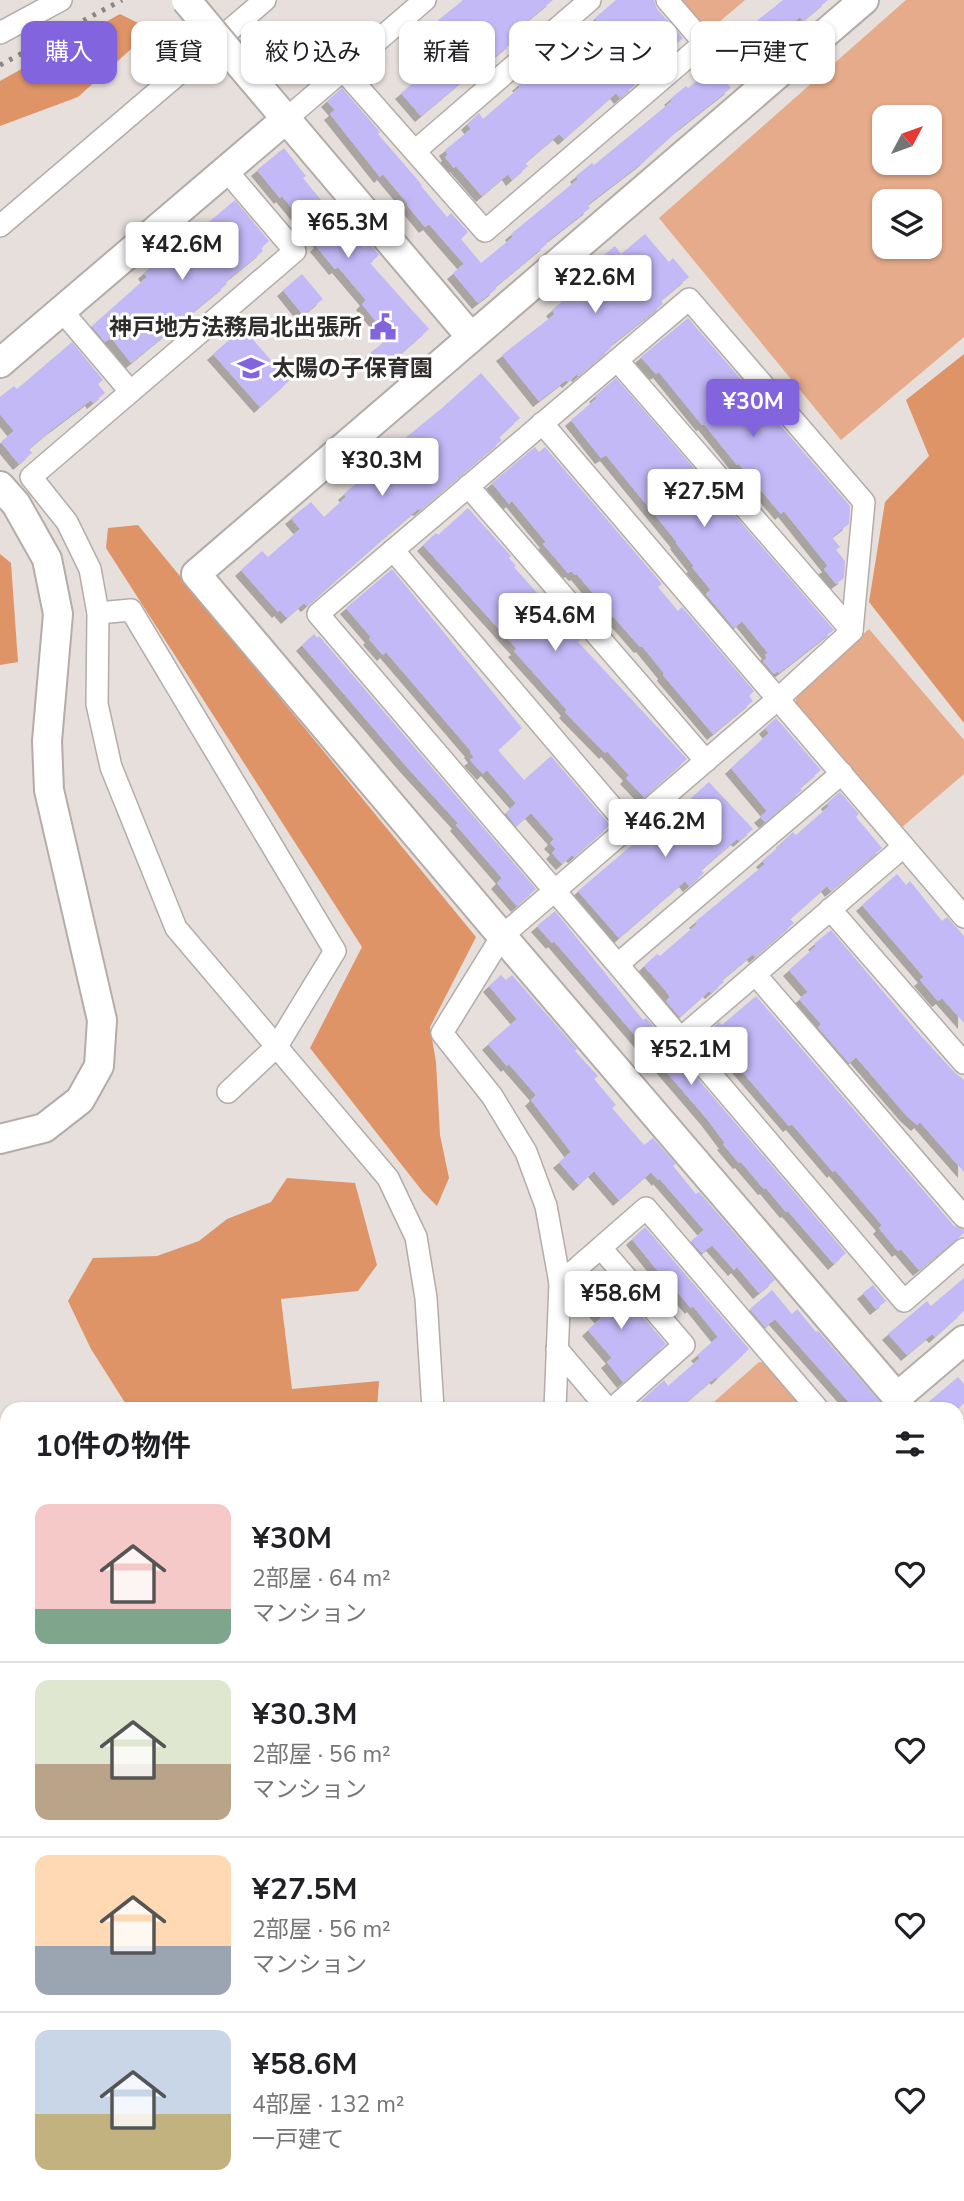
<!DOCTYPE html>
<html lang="ja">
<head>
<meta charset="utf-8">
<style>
	body { margin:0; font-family:"Nunito Sans","Noto Sans JP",sans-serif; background:#f2f2f2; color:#202124; height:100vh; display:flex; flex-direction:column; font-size:26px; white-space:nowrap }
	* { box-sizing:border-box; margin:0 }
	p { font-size:23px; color:#757577 }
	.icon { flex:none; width:38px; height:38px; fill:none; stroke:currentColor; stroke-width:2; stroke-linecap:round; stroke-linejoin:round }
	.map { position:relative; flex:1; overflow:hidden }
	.details { position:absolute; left:0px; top:1402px; width:964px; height:800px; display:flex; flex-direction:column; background:#fff; border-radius:21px 21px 0 0; box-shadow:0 2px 5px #0004 }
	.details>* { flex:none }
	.hud { position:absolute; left:21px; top:21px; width:922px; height:63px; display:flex; gap:14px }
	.needle { width:46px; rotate:49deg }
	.controls { position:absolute; left:872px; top:105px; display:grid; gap:14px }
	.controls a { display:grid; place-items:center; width:70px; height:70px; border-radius:14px; background:#fff; box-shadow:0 2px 5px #0004; font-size:35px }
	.price { position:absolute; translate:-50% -60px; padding:0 16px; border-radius:7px; background:#fff; color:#222; font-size:23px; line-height:46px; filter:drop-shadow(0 2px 4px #0008) }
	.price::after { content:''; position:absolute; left:50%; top:42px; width:21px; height:16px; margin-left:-10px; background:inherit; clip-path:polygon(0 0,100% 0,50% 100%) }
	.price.active { background:#8364df; color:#fff }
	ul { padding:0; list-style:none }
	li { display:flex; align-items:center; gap:21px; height:175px; padding:0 35px }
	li+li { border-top:2px solid #e0e0e0 }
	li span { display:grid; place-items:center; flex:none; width:196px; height:140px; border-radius:14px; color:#555 }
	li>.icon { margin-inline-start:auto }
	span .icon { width:84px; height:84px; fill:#fffc; stroke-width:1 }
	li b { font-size:30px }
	h2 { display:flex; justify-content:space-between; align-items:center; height:84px; padding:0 35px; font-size:30px }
	.pill { padding:0 24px; border-radius:14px; background:#fff; box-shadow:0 2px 5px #0004; font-size:24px; line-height:63px }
	.pill.active { background:#8364df; color:#fff }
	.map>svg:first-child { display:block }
	.green { fill:#e5ab8a; fill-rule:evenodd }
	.forest { fill:#de9467 }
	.building { fill:#c3b9f7; filter:url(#shadow) }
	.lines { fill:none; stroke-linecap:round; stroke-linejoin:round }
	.street-casing { stroke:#b3aca8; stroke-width:24 }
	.secondary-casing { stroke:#b3aca8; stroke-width:32 }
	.street { stroke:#fff; stroke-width:21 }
	.secondary { stroke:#fff; stroke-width:28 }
	.rail { stroke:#8b8684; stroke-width:5; stroke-dasharray:3.5 7; stroke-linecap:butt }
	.secondary-bridge-casing { stroke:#b3aca8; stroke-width:32; stroke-linecap:butt }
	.secondary-bridge { stroke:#fff; stroke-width:28 }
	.labels { text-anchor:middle; stroke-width:6; stroke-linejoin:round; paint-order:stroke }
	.poi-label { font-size:23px; font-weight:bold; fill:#2f2c2b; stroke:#fff; text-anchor:end }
</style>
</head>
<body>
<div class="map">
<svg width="964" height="2201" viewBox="0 0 964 2201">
	<defs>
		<filter id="shadow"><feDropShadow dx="-6" dy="6" stdDeviation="0" flood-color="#0004"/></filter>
	</defs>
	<rect width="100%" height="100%" fill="#e6dfdb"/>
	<!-- green -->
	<g class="green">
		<polygon points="676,0 745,0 705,34"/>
		<path d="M906,0H964V337L841,440L659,218ZM929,117V163H884V117ZM929,201V247H884V201Z"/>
		<polygon points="869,629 964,740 964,774 901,828 795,707 797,692"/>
		<polygon points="759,1362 771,1363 810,1409 706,1409"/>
	</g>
	<!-- forest -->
	<g class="forest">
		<polygon points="120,14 152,30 78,97 0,126 0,81"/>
		<polygon points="964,354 964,723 869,602 885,502 929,456 906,400"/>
		<polygon points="138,525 476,937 430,1027 436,1062 440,1135 449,1178 437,1206 423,1192 310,1048 362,947 106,548 108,528"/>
		<polygon points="0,554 11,563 18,662 0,665"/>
		<polygon points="287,1178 355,1183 377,1265 358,1291 281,1299 292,1389 379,1381 377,1409 129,1409 91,1349 68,1301 93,1258 157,1256 199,1241 227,1219 271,1202"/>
		<polygon points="964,1964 964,2201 705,2201 703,2198 689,2195 957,2194 957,1968"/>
	</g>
	<!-- building -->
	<g class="building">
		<polygon points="463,0 553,0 509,36 513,42 491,60 493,61 481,71 478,68 421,116 401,93 456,47 436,22"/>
		<polygon points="616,0 654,0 657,9 683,38 632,82 635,85 620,98 616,93 564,139 559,134 525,163 528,166 512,180 508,174 482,196 456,166 454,168 445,157 448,155 445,150 471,129 467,124 479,113 483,119 520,87 518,85 529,76 533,80 572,46 570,44 597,21 595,18"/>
		<polygon points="783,0 828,0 803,21 800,17 778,35 784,42 773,52 769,48 727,83 731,88 680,128 643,162 587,205 590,208 545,243 547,244 495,287 496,289 478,303 453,273 464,264 429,224 425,227 407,205 408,204 383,174 380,177 330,114 335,110 327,101 342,88 380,132 378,134 422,185 421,186 447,217 451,213 468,232 461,239 481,263 513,237 511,234 578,179 576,176 592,163 594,165 672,101 670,99 686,86 688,88 735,50 729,43"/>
		<polygon points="284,148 306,176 303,178 352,238 355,235 365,247 370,244 379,255 370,263 429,329 379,373 365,357 389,338 362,304 366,300 338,267 335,269 316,246 320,242 282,196 280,198 257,170"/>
		<polygon points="235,200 269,241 261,248 263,251 225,282 227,284 131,363 113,340 109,339 105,342 92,326 147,277 144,273 168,251 183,240 185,242"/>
		<polygon points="645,234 669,262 673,258 689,277 661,300 663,304 610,346 611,348 578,376 577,374 568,382 566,380 539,401 502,355 555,314 552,310 578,288 572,281 615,246 621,254"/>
		<polygon points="302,274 323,299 303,315 283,290"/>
		<polygon points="688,318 850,506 849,524 832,537 840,547 836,550 845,561 844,578 836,584 824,569 828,566 784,511 781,514 738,463 737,465 704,424 702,425 659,372 656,374 641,357"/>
		<polygon points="243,328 289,381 260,407 213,354"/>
		<polygon points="72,342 103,380 98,384 105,393 93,403 91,400 50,431 29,449 32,453 19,464 1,442 14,431 0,414 0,397 14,386 17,389"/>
		<polygon points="481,373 520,418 499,437 502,440 420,510 418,509 386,536 307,606 304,603 287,618 280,610 278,612 241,570 262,551 268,557 300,529 291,518 311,502 324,517 346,497 344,494 395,449 394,447 441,409"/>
		<polygon points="616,378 834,630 779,673 778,671 774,674 763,661 767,658 765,655 768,653 742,621 734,628 706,594 711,590 692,567 694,566 676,543 677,542 606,455 601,458 571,420 597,398 595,396"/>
		<polygon points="535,447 539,452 545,447 662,584 658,587 678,611 682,607 754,691 749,696 753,701 713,734 663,675 664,673 642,646 640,647 613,616 611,618 600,606 602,604 577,574 575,575 571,571 568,573 543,544 546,542 512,501 509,504 492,483"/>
		<polygon points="468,508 511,556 509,558 516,566 514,567 538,594 536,596 559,622 562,619 570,628 573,627 582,638 578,642 687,759 644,797 626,778 629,775 607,751 605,753 565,712 567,710 514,651 517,649 423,545 436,533 438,535"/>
		<polygon points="392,569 522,728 498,750 524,780 551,756 610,825 574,857 572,855 562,864 552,853 556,849 550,843 554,839 531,813 516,826 506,813 516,803 487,770 483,774 470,760 474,757 470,752 471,751 386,652 383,655 369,639 371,637 346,608"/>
		<polygon points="314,634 317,638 319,636 536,889 517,906 497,883 502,878 456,825 458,823 406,766 302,645"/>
		<polygon points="776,718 821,770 800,788 802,790 765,822 760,817 767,811 731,768 769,733 765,728"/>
		<polygon points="709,782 753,829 739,841 737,839 701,870 704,873 689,886 685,881 619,938 578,891 685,800 687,802"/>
		<polygon points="840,792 859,814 856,817 882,848 831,891 827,886 790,919 794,923 755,957 753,954 722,980 724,982 711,993 709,991 680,1017 666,1001 670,997 666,991 644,966 657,954 660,956 697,924 695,922 765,864 762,861 783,843 782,842 793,832 796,835 829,806 827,803"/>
		<polygon points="897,874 906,885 910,881 942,921 947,917 964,936 964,1023 942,998 938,1001 920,980 924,977 862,905"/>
		<polygon points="555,911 643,1020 646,1018 846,1253 834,1264 788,1211 786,1212 766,1188 764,1189 741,1162 739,1163 723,1144 725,1143 707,1119 554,941 552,943 537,926"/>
		<polygon points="831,930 914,1028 954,1072 964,1080 964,1172 920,1122 917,1125 906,1115 856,1057 849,1063 818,1027 821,1024 799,999 808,992 789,970 816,946 814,944"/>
		<polygon points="501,975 506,980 512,975 577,1049 575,1051 598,1076 594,1079 616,1105 612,1108 644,1145 653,1138 676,1164 673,1166 696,1194 699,1192 775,1280 759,1293 737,1267 734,1270 712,1245 702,1253 691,1241 704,1230 659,1178 658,1180 651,1172 619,1200 594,1171 579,1185 559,1162 571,1152 531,1100 536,1095 509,1064 507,1066 488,1044 517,1019 489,986"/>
		<polygon points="756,996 954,1226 964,1230 964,1233 919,1270 901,1249 898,1251 879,1228 882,1225 835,1170 833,1172 792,1124 789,1126 727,1054 724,1058 704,1035 719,1022 722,1025"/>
		<polygon points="645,1227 749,1349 717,1379 716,1377 678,1409 646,1409 640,1402 664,1380 668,1386 700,1358 697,1355 718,1337 693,1306 691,1308 666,1279 665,1280 632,1239"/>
		<polygon points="593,1276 618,1305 627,1298 666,1344 623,1382 607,1362 612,1358 588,1330 601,1318 577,1290"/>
		<polygon points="964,1278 964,1311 935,1337 932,1334 907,1355 888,1334 927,1301 931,1306"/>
		<polygon points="873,1285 886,1301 876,1309 863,1293"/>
		<polygon points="772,1290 792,1314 797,1309 816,1332 818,1331 886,1409 855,1409 775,1319 765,1327 750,1309"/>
		<polygon points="958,1377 964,1384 964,1403 958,1409 920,1409"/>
	</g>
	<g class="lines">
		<!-- street casing -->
		<g class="street-casing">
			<g id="street">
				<polyline points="0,33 61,0"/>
				<polyline points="343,70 485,231 704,43 667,0"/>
				<polyline points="286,119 425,0"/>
				<polyline points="415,151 590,0"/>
				<polyline points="226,170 295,251 31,477 67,522 90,569 98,613 97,704 111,767 176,928 388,1178 416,1237 426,1298 433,1409"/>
				<polyline points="0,226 265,0"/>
				<polyline points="62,311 130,391"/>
				<polyline points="617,360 852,631"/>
				<polyline points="542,423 964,917"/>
				<polyline points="468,486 706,761"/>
				<polyline points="393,550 629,827"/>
				<polyline points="98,613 131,610 335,951 277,1046 228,1092"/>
				<polyline points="830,909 964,1063"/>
				<polyline points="618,964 842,773"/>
				<polyline points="755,974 964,1217"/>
				<polyline points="681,1038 903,847"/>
				<polyline points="601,1248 684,1345 612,1409"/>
				<polyline points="560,1283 646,1208 818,1409"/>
				<polyline points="557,1349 608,1409"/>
				<path d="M555,1409L560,1283L546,1206L526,1152L492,1096L442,1033L502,936L779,698L852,631L864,502L689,299L318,614C514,843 709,1071 904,1301L964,1249"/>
				<polyline points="957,1436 964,1430"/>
				<polyline points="957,1515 964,1523"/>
				<polyline points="0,1656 7,1673"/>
				<polyline points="957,1665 964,1673"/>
				<polyline points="957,1814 964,1822"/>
				<polyline points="957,1915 964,1914"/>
				<polyline points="365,2194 368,2201"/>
			</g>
		</g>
		<!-- secondary casing -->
		<g class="secondary-casing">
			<g id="secondary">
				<polyline points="864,0 196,574 502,936 897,1397 964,1340"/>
				<polyline points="231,54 471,337"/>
				<polyline points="0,363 286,119"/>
				<polyline points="0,486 16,504 47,559 58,614 47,741 49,790 102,1020 99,1066 80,1100 44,1128 0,1139"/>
				<polyline points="0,1838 7,1847"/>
				<polyline points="276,2194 279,2201"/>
			</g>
		</g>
		<!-- street -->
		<use href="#street" class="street"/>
		<!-- secondary -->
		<use href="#secondary" class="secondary"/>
		<!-- rail -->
		<polyline class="rail" points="0,65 122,0"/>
		<!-- secondary-bridge casing -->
		<g class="secondary-bridge-casing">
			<polyline id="secondary-bridge" points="186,0 231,54"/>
		</g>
		<!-- secondary-bridge -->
		<use href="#secondary-bridge" class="secondary-bridge"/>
	</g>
	<!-- icons -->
	<defs>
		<g id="civic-bare" transform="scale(2.1)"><path d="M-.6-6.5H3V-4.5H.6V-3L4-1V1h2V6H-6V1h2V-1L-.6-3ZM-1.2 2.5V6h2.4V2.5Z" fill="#8364df" stroke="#fff" stroke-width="2.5" paint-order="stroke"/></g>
		<g id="school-bare" transform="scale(2.1)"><path d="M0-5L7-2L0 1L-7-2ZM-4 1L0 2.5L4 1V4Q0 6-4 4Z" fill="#8364df" stroke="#fff" stroke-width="2.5" paint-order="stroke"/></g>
	</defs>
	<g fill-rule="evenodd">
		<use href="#civic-bare" x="383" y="327"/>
		<use href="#school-bare" x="251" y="368"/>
	</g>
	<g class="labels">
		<!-- poi labels -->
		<g class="poi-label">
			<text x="362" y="335">神戸地方法務局北出張所</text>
			<text x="272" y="376" text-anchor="start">太陽の子保育園</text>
		</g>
	</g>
</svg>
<div class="controls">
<a><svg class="needle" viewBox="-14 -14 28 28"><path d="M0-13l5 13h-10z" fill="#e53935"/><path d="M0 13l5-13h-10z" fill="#757577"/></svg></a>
<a><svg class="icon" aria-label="layers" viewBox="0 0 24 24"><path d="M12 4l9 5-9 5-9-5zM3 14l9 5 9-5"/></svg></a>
</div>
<b class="price" style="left:348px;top:260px">¥65.3M</b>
<b class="price" style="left:182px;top:282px">¥42.6M</b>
<b class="price" style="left:595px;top:315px">¥22.6M</b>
<b class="price active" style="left:753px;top:439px">¥30M</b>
<b class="price" style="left:382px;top:498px">¥30.3M</b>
<b class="price" style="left:704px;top:529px">¥27.5M</b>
<b class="price" style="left:555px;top:653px">¥54.6M</b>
<b class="price" style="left:665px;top:859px">¥46.2M</b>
<b class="price" style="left:691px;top:1087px">¥52.1M</b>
<b class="price" style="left:621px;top:1331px">¥58.6M</b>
<div class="hud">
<a class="pill active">購入</a>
<a class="pill">賃貸</a>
<a class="pill">絞り込み</a>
<a class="pill">新着</a>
<a class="pill">マンション</a>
<a class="pill">一戸建て</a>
</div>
<section class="details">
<h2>10件の物件<svg class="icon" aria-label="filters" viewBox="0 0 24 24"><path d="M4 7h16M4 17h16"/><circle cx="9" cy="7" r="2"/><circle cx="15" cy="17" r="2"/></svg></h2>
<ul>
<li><span style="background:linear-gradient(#f6c9c9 75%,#7fa58c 0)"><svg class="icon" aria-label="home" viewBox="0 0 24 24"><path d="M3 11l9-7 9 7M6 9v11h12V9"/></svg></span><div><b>¥30M</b><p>2部屋 · 64 m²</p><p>マンション</p></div><svg class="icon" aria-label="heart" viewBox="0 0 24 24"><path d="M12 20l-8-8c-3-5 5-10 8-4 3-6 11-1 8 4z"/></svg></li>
<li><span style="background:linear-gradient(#dfe7d0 60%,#b9a48a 0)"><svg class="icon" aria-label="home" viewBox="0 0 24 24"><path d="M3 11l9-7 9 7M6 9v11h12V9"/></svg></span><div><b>¥30.3M</b><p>2部屋 · 56 m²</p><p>マンション</p></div><svg class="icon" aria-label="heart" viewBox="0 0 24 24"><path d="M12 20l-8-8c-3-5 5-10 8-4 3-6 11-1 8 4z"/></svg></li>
<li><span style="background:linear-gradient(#ffd9b3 65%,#9aa5b1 0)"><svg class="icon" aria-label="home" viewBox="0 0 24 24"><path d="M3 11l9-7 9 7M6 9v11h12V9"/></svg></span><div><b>¥27.5M</b><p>2部屋 · 56 m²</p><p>マンション</p></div><svg class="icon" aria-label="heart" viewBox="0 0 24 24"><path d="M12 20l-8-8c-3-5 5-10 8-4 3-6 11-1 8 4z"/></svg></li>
<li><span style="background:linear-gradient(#c9d6e8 60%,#c2b280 0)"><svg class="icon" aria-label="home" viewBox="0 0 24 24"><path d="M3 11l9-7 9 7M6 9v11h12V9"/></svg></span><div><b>¥58.6M</b><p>4部屋 · 132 m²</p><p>一戸建て</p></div><svg class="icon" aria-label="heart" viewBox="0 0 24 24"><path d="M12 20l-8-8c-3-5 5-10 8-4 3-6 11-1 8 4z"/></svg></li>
</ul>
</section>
</div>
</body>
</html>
